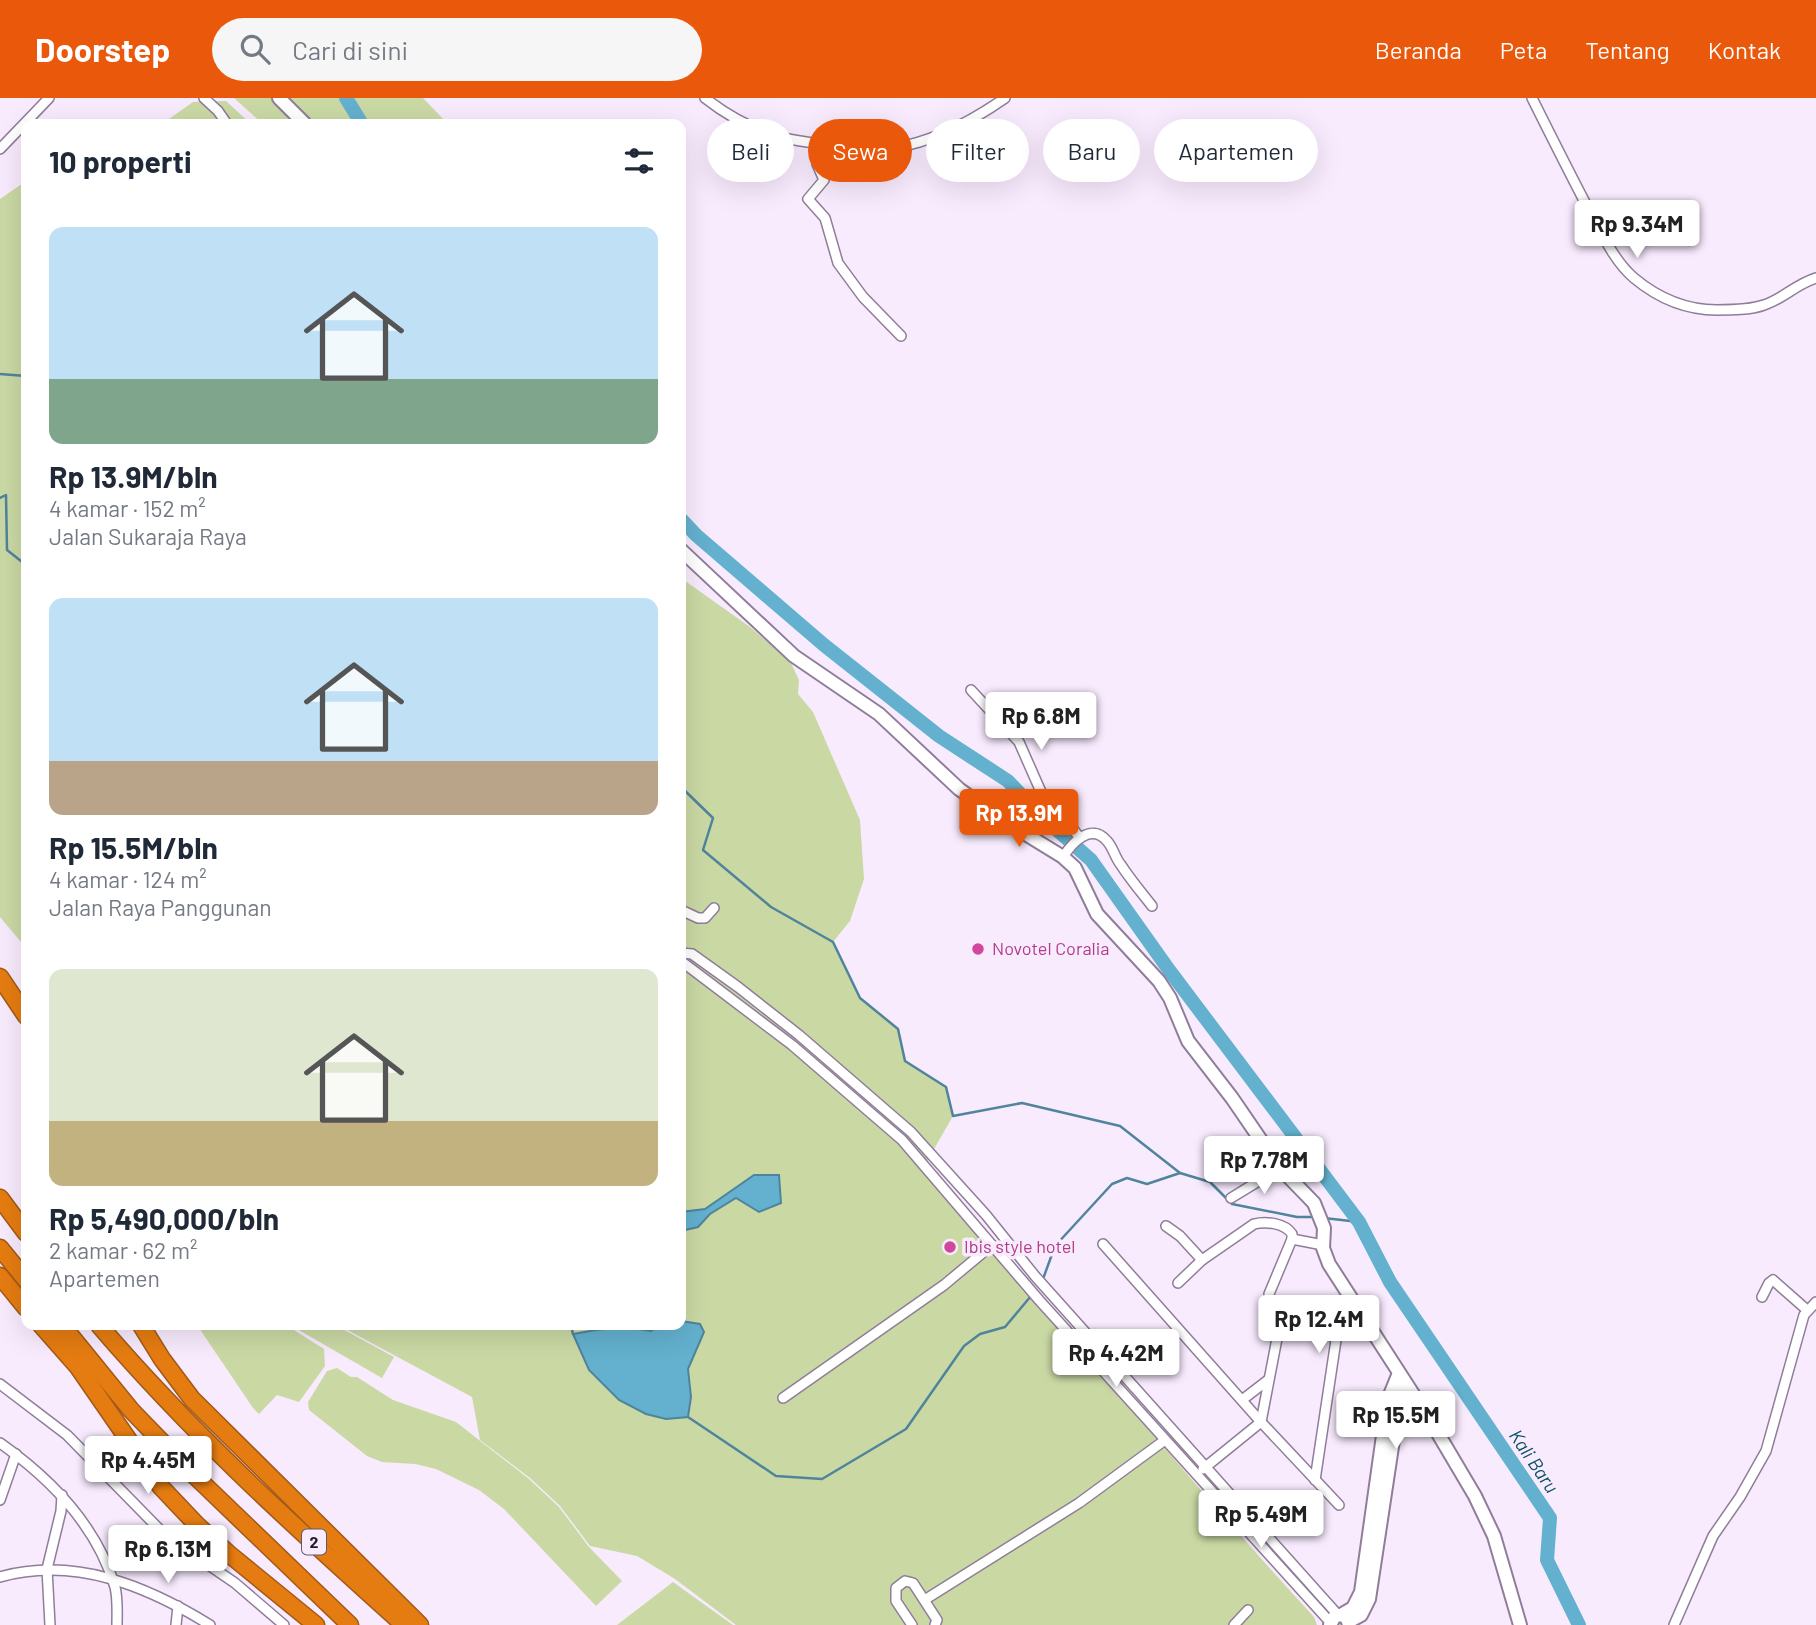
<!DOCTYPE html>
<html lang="id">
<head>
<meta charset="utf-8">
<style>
	body { margin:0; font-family:Barlow,sans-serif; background:#f6f6f7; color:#1f2937; height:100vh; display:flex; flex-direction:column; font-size:26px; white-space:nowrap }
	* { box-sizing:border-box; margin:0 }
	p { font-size:23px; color:#747a83 }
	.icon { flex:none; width:38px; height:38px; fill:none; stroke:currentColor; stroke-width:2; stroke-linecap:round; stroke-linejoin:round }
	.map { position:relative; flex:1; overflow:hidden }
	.sheet { position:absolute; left:21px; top:21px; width:665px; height:1211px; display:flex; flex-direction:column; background:#fff; border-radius:14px; box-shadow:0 7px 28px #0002 }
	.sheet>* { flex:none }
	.banner { position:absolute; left:707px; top:21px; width:665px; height:63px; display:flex; gap:14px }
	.price { position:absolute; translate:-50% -60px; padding:0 16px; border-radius:7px; background:#fff; color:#222; font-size:23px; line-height:46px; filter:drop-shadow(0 2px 4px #0008) }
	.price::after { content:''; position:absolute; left:50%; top:42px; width:21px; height:16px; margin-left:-10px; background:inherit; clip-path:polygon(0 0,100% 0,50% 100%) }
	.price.on { background:#ea580c; color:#fff }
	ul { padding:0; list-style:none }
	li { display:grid; align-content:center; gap:14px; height:371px; padding:0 28px }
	li span { display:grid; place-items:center; height:217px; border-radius:14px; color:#555 }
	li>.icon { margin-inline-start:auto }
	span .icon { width:126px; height:126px; fill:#fffc; stroke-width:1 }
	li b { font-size:30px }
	h2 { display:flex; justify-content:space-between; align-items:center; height:84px; padding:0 28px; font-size:30px }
	.tag { padding:0 24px; border-radius:32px; background:#fff; box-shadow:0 7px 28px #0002; font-size:24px; line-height:63px }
	.tag.on { background:#ea580c; color:#fff }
	header { display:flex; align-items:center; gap:42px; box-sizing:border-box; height:98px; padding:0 35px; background:#ea580c; color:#fff }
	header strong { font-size:33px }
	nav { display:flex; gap:38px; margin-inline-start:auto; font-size:24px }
	.search { width:490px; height:63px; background:#f6f6f7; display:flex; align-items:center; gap:18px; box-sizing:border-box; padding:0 24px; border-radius:38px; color:#747a83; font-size:26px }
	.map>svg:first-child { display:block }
	.green { fill:#cad9a4 }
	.water { fill:#63b1ce; stroke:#50849c; stroke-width:2 }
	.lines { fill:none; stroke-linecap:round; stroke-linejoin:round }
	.stream { stroke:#50849c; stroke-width:2.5 }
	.river { stroke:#63b1ce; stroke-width:14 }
	.street-casing { stroke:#907d99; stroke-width:12 }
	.secondary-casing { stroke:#907d99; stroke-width:16 }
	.highway-casing { stroke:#a15a18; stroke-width:19 }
	.street { stroke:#fff; stroke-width:9 }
	.secondary { stroke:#fff; stroke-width:12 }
	.highway { stroke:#e57c11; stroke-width:16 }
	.hotel-dot { fill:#d1479c; stroke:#f8ebfe; stroke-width:2.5 }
	.labels { text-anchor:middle; stroke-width:7; stroke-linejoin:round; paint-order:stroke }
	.shield { fill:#f8ebfe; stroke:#625967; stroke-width:2 }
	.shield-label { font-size:16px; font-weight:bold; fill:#221b26 }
	.hotel-label { font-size:18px; fill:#b23c85; stroke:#f8ebfe; text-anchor:start }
	.water-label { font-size:19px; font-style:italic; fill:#0a4e63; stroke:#f8ebfe }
</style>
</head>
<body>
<header>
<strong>Doorstep</strong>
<div class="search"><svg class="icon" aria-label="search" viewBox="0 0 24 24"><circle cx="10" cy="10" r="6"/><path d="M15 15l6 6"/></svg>Cari di sini</div>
<nav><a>Beranda</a><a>Peta</a><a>Tentang</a><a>Kontak</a></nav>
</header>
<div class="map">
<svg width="1816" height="1527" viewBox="0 0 1816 1527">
	<rect width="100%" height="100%" fill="#f8ebfe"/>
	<!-- green -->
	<g class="green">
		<polygon points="234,0 423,0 448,26 263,26"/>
		<polygon points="226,3 251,26 162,26 193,4"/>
		<polygon points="26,83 26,850 0,819 0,101"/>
		<path d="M681,480L750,529L791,565L799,582L798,596L813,614L860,722L864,781L850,823L833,844L860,900L898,931L905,963L946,989L953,1018L922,1072C968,1131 1020,1184 1069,1240C1151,1333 1230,1428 1314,1519L1317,1527H736L675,1481L637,1458L590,1448L560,1408L530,1380L480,1342L472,1299L338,1227H681Z"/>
		<polygon points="197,1227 286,1227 324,1251 325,1268 299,1304 277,1297 259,1316 253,1310"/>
		<polygon points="290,1227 335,1227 394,1259 382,1280"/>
		<polygon points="337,1270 351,1279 357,1279 393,1302 456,1324 529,1381 559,1409 589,1449 622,1483 596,1508 504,1411 479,1392 436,1371 415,1366 382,1364 367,1358 309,1312 308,1304 327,1273"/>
		<polygon points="673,1484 733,1527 617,1527"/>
	</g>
	<!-- water -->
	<g class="water">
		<polygon points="754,1077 779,1077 781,1105 759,1114 736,1100 710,1116 698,1129 681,1133 681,1114 705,1111"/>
		<path d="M681,1223L700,1226L704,1234L688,1271L691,1299L688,1319L666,1321L646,1316L619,1302L589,1272L573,1236C601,1231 623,1227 651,1233L661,1227H681Z"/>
	</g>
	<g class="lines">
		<!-- stream -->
		<g class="stream">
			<polyline points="0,276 26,278"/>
			<polyline points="0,400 6,397 7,452 26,467"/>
			<polyline points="681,689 713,720 703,752 771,809 833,844 860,900 898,931 905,963 946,989 953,1018 1022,1005 1120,1028 1180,1075"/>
			<polyline points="1324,1120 1359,1124"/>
			<polyline points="1043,1181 1055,1148 1112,1086 1127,1080 1147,1086 1180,1075 1210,1084 1232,1106 1297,1119 1314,1119"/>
			<polyline points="571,1227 573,1236"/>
			<polyline points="688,1319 776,1378 822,1381 906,1331 964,1248 980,1236 1005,1229 1031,1198"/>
		</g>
		<!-- river -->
		<g class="river">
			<polyline points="346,0 362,26"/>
			<polyline points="681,421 696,437 824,547 939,638 1008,683 1038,715 1091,762 1169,872 1359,1124 1390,1184 1550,1420 1547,1462 1579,1527"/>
		</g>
		<!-- street casing -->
		<g class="street-casing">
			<g id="street">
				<polyline points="204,0 218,13 227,26"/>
				<path d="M705,0C757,41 802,47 866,48C875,48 884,51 893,50C933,44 972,23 1005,0"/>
				<path d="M1532,0C1551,38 1570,76 1590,114C1602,136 1615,164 1634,180C1658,200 1686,212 1717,212C1732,212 1750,212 1764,207C1783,201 1796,186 1816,180"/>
				<polyline points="820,47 817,66 824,82 808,101 825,120 838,165 863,199 901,238"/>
				<polyline points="0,51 49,0"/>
				<polyline points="971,592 1019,644 1049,712 1068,724 1079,739"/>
				<path d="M1063,759C1072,745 1091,724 1107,743C1113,749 1115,760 1121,767C1130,781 1141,794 1152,808"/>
				<polyline points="681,812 698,820 705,820 714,810"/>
				<polyline points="681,855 692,856 738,889 799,937 911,1034 986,1117 1035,1178 1338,1517"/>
				<polyline points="681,863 792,947 902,1042 1039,1202 1330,1524"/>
				<polyline points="1231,1100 1280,1070"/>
				<polyline points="1166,1128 1180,1138 1202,1162"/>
				<polyline points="1292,1141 1323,1147"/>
				<polyline points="1103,1146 1261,1324 1339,1407"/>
				<path d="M1178,1185L1202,1162L1254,1126C1266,1123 1285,1125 1292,1136V1141L1269,1196"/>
				<polyline points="1762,1199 1769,1185 1773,1182 1807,1212"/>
				<polyline points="0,1286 67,1337 165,1437 235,1485 284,1527"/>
				<polyline points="783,1300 944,1187 992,1147"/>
				<polyline points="1242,1302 1268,1282"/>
				<path d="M0,1345C51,1381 97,1428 115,1489C118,1501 117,1515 117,1527"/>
				<polyline points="1203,1371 1261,1324 1279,1230 1286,1224 1331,1237 1336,1242 1315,1382"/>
				<polyline points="0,1402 16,1356"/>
				<path d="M0,1479C75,1458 147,1488 210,1527"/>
				<polyline points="926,1501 1079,1405 1165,1342"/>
				<polyline points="50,1527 47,1471 61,1413 62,1397"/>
				<polyline points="176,1527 178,1508"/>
				<polyline points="912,1527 896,1503 896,1490 905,1483 913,1485 937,1522 935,1527"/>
				<polyline points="1234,1527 1248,1512"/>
				<polyline points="1674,1527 1713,1438 1740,1399 1766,1353 1804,1217 1816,1204"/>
			</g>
		</g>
		<!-- secondary casing -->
		<g class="secondary-casing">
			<g id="secondary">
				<polyline points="279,0 305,26"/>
				<polyline points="681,452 794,558 879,616 959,691 998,719 1063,759 1075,770 1097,816 1159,883 1170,900 1188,943 1232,1000 1280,1070 1314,1105 1324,1130 1323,1150 1329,1166 1433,1327 1475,1398 1494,1438 1520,1527"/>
				<polyline points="1341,1517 1353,1510 1361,1494 1388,1302 1399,1275"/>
				<polyline points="1348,1524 1361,1517 1369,1501 1398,1309 1405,1285"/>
				<polyline points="1330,1527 1335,1518 1341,1517 1347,1520"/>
			</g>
		</g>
		<!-- highway casing -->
		<g class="highway-casing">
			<g id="highway">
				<polyline points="0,879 26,918"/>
				<polyline points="0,1100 26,1135"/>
				<polyline points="0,1150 26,1182"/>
				<polyline points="0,1178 26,1210"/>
				<polyline points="41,1227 78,1269 161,1389 197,1427 229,1456 316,1527"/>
				<polyline points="62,1227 131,1312 194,1377 350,1527"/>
				<path d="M99,1227C191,1335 298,1432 404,1527"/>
				<polyline points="141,1227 162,1261 192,1301 420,1527"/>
			</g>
		</g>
		<!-- street -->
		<use href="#street" class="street"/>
		<!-- secondary -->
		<use href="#secondary" class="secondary"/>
		<!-- highway -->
		<use href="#highway" class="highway"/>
	</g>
	<!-- markers -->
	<g class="hotel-dot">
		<circle cx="978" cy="851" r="7"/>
		<circle cx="950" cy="1149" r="7"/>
	</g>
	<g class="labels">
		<!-- shield labels -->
		<rect class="shield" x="302" y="1431.5" width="24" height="25" rx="5"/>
		<g class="shield-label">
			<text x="314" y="1450">2</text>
		</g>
		<!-- hotel labels -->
		<g class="hotel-label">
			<text x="992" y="857">Novotel Coralia</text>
			<text x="964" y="1155">Ibis style hotel</text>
		</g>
		<!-- water labels -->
		<g class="water-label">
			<text transform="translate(1534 1363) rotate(56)" y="7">Kali Baru</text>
		</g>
	</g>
</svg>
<b class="price" style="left:1637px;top:162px">Rp 9.34M</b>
<b class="price" style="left:1041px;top:654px">Rp 6.8M</b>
<b class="price on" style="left:1019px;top:751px">Rp 13.9M</b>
<b class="price" style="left:1264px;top:1098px">Rp 7.78M</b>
<b class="price" style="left:1319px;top:1257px">Rp 12.4M</b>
<b class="price" style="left:1116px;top:1291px">Rp 4.42M</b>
<b class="price" style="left:1396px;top:1353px">Rp 15.5M</b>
<b class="price" style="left:148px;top:1398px">Rp 4.45M</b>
<b class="price" style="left:1261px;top:1452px">Rp 5.49M</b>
<b class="price" style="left:168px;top:1487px">Rp 6.13M</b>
<div class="banner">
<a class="tag">Beli</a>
<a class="tag on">Sewa</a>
<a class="tag">Filter</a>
<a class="tag">Baru</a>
<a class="tag">Apartemen</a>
</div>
<section class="sheet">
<h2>10 properti<svg class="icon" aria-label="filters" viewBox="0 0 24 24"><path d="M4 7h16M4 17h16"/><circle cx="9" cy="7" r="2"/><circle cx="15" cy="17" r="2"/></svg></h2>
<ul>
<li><span style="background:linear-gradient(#bfe0f5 70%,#7fa58c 0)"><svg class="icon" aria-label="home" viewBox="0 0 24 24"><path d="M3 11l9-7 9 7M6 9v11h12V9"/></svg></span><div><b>Rp 13.9M/bln</b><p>4 kamar · 152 m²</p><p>Jalan Sukaraja Raya</p></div></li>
<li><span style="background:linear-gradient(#bfe0f5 75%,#b9a48a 0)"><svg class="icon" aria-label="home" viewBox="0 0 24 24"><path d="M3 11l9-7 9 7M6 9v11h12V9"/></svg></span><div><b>Rp 15.5M/bln</b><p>4 kamar · 124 m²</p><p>Jalan Raya Panggunan</p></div></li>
<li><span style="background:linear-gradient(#dfe7d0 70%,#c2b280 0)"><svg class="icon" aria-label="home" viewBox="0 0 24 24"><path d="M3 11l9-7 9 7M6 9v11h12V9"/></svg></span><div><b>Rp 5,490,000/bln</b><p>2 kamar · 62 m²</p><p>Apartemen</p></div></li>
</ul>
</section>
</div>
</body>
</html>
